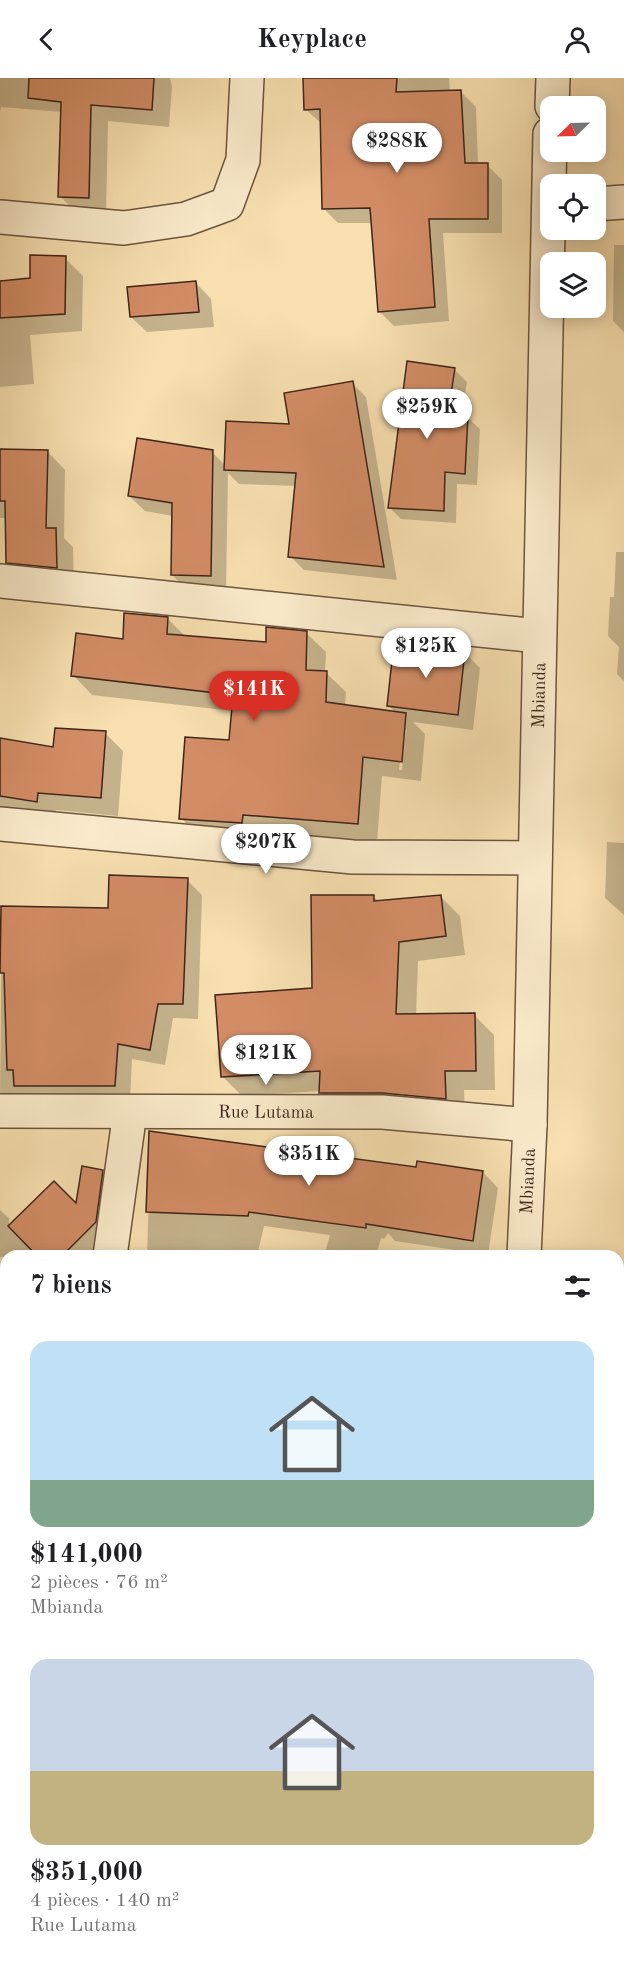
<!DOCTYPE html>
<html lang="fr">
<head>
<meta charset="utf-8">
<style>
	body { margin:0; font-family:"Old Standard TT",serif; background:#f6f6f6; color:#202124; height:100vh; display:flex; flex-direction:column; font-size:22px; white-space:nowrap }
	* { box-sizing:border-box; margin:0 }
	p { font-size:20px; color:#757577 }
	.icon { flex:none; width:33px; height:33px; fill:none; stroke:currentColor; stroke-width:2; stroke-linecap:round; stroke-linejoin:round }
	.map { position:relative; flex:1; overflow:hidden }
	.details { position:absolute; left:0px; top:1172px; width:624px; height:722px; display:flex; flex-direction:column; background:#fff; border-radius:18px 18px 0 0; box-shadow:0 3px 15px #0003 }
	.details>* { flex:none }
	.needle { width:39px; rotate:247deg }
	.fabs { position:absolute; left:540px; top:18px; display:grid; gap:12px }
	.fabs a { display:grid; place-items:center; width:66px; height:66px; border-radius:12px; background:#fff; box-shadow:0 3px 15px #0003; font-size:30px }
	.price { position:absolute; translate:-50% -51px; padding:0 14px; border-radius:21px; background:#fff; color:#222; font-size:20px; line-height:39px; filter:drop-shadow(0 2px 3px #0008) }
	.price::after { content:''; position:absolute; left:50%; top:36px; width:18px; height:14px; margin-left:-9px; background:inherit; clip-path:polygon(0 0,100% 0,50% 100%) }
	.price.current { background:#d93025; color:#fff }
	ul { padding:0; list-style:none }
	li { display:grid; align-content:center; gap:12px; height:318px; padding:0 30px }
	li span { display:grid; place-items:center; height:186px; border-radius:18px; color:#555 }
	li>.icon { margin-inline-start:auto }
	span .icon { width:108px; height:108px; fill:#fffc; stroke-width:1 }
	li b { font-size:26px }
	h2 { display:flex; justify-content:space-between; align-items:center; height:72px; padding:0 30px; font-size:26px }
	header { display:flex; justify-content:space-between; align-items:center; height:78px; padding:0 30px; background:#fff; font-size:27px; font-weight:600 }
	.map>svg:first-child { display:block }
	.shadow { fill:#0003; fill-rule:evenodd }
	.building { fill:#d28c66; stroke:#3e2518; stroke-width:1.5 }
	.lines { fill:none; stroke-linecap:round; stroke-linejoin:round }
	.minor-casing { stroke:#6c543e; stroke-width:36 }
	.minor { stroke:#faeacb; stroke-width:33 }
	.labels { text-anchor:middle; stroke-width:4.5; stroke-linejoin:round; paint-order:stroke }
	.street-label { font-size:18px; fill:#3e2518; stroke:#faeacb }
</style>
</head>
<body>
<header><svg class="icon" aria-label="back" viewBox="0 0 24 24"><path d="M15 5l-7 7 7 7"/></svg>Keyplace<svg class="icon" aria-label="person" viewBox="0 0 24 24"><circle cx="12" cy="8" r="4"/><path d="M4 21q1-7 8-7t8 7"/></svg></header>
<div class="map">
<svg width="624" height="1892" viewBox="0 0 624 1892">
	<rect width="100%" height="100%" fill="#f7dfaf"/>
	<filter id="stains"><feTurbulence type="fractalNoise" baseFrequency=".00333" numOctaves="4"/><feColorMatrix values="0 0 0 0 .2 0 0 0 0 .09 0 0 0 0 .02 0 0 0 .5 -.17"/></filter>
	<radialGradient id="worn" r=".72"><stop offset=".6" stop-color="#630" stop-opacity="0"/><stop offset="1" stop-color="#630" stop-opacity=".3"/></radialGradient>
	<!-- shadow -->
	<g class="shadow">
		<polygon points="0,0 170,0 172,9 169,49 108,43 106,137 77,136 60,118 62,34 1,29 0,34"/>
		<polygon points="304,0 449,0 450,14 461,14 476,29 478,87 487,87 502,102 502,155 443,155 449,243 394,248 379,233 373,145 338,145 323,130 322,46 305,31"/>
		<polygon points="614,167 624,167 624,254 613,243"/>
		<polygon points="65,180 83,198 82,253 30,257 34,306 0,309 0,204 31,202"/>
		<polygon points="196,205 211,221 214,249 147,254 131,239"/>
		<polygon points="455,292 467,304 461,338 467,339 480,351 477,407 457,406 456,445 401,441 389,429"/>
		<polygon points="352,305 366,319 397,502 304,492 290,478 297,408 239,406 228,395 226,513 188,512 172,497 173,438 145,433 129,418 212,374 225,387 291,348"/>
		<polygon points="0,373 48,374 65,392 64,460 73,469 74,507 26,502 8,484 7,440 0,440"/>
		<polygon points="616,474 624,474 624,603 617,596 619,569 608,558 610,519 614,519"/>
		<path d="M167,540L186,559L267,566L306,555L326,574L325,594L346,614L345,628L397,636L389,628L464,574L480,590L473,652L413,644L425,656L421,703L382,698L377,765L200,760L181,740L230,664L233,633L92,617L73,597L125,563ZM403,651H406L402,692H399Z"/>
		<polygon points="105,655 123,673 118,738 56,732 54,741 0,732 0,685"/>
		<polygon points="607,764 624,765 624,837 605,820"/>
		<polygon points="187,802 202,817 198,941 173,940 165,987 132,981 130,1023 0,1019 2,830 109,832"/>
		<polygon points="373,818 379,824 440,818 460,838 465,877 418,883 416,938 474,937 494,957 495,1012 464,1012 465,1040 340,1034 320,1013 242,1018 222,998 314,912"/>
		<polygon points="151,1055 418,1090 483,1094 498,1110 488,1177 395,1163 388,1155 384,1161 381,1160 376,1178 324,1178 330,1157 264,1148 257,1178 147,1178"/>
		<polygon points="102,1093 118,1108 111,1159 92,1178 0,1179 0,1132 9,1140 9,1150 54,1105 77,1128"/>
		<polygon points="6,1203 6,1412 0,1412 0,1204"/>
		<polygon points="624,1305 624,1457 618,1445 618,1307"/>
		<polygon points="0,1577 6,1578 6,1684 0,1683"/>
		<polygon points="624,1788 624,1892 534,1892 533,1887 618,1887 618,1791"/>
		<polygon points="186,1887 304,1887 305,1892 184,1892"/>
	</g>
	<!-- building -->
	<g class="building">
		<polygon points="29,0 154,0 152,32 91,27 89,120 58,119 61,24 28,20"/>
		<polygon points="303,0 397,0 396,14 461,12 465,85 488,85 488,141 429,141 435,229 378,234 370,130 322,131 320,31 304,32"/>
		<polygon points="30,177 66,178 65,236 0,240 0,203 30,200"/>
		<polygon points="196,203 199,234 130,239 127,209"/>
		<polygon points="407,283 455,290 448,336 468,337 465,396 445,394 444,433 388,430"/>
		<polygon points="353,303 384,489 288,479 296,395 224,392 226,343 289,346 284,315"/>
		<polygon points="137,360 213,372 211,498 171,497 172,425 128,418"/>
		<polygon points="0,371 48,372 46,450 56,450 57,490 6,485 5,423 0,423"/>
		<polygon points="124,535 168,539 167,556 266,564 266,549 307,553 306,592 327,593 326,624 406,635 402,684 363,679 358,746 243,737 242,745 179,741 185,659 229,662 233,617 71,598 76,555 123,561"/>
		<polygon points="394,564 465,573 458,637 387,628"/>
		<polygon points="55,650 106,653 101,720 38,715 37,724 0,718 0,660 53,669"/>
		<polygon points="109,797 188,800 183,926 158,926 150,972 118,966 115,1008 14,1008 13,992 7,992 4,895 0,895 1,828 108,830"/>
		<polygon points="311,817 374,817 374,823 441,817 446,858 399,864 396,936 475,935 476,993 445,993 446,1021 382,1015 319,1015 320,993 221,999 215,917 312,910"/>
		<polygon points="149,1053 416,1089 417,1083 483,1093 473,1163 366,1146 366,1150 249,1134 248,1138 146,1134"/>
		<polygon points="82,1088 103,1092 96,1144 62,1178 37,1178 8,1148 54,1103 76,1125"/>
	</g>
	<g class="lines">
		<!-- minor casing -->
		<g class="minor-casing">
			<g id="minor">
				<polyline points="552,28 553,0"/>
				<polyline points="596,126 624,124"/>
				<polyline points="0,139 124,150 186,141 227,126 243,82 247,0"/>
				<polyline points="0,503 539,558"/>
				<polyline points="0,746 353,779 535,780"/>
				<path id="s1" d="M0,1033L382,1034L530,1047"/>
				<polyline points="110,1178 130,1034"/>
				<path id="s2" d="M524,1178L530,1047L550,56"/>
				<polyline points="618,1267 624,1264"/>
				<polyline points="0,1427 6,1428"/>
				<polyline points="618,1691 624,1688"/>
				<polyline points="0,1836 6,1838"/>
				<polyline points="0,1875 6,1868"/>
				<polyline points="308,1892 310,1887"/>
				<polyline points="495,1892 496,1887"/>
			</g>
		</g>
		<!-- minor -->
		<use href="#minor" class="minor"/>
	</g>
	<g class="labels">
		<!-- street labels -->
		<g class="street-label">
			<text dy="6" stroke="none"><textPath href="#s2" startOffset="561">Mbianda</textPath></text>
			<text dy="6" stroke="none"><textPath href="#s1" startOffset="266">Rue Lutama</textPath></text>
			<text dy="6" stroke="none"><textPath href="#s2" startOffset="75">Mbianda</textPath></text>
		</g>
	</g>
	<rect width="100%" height="100%" filter="url(#stains)"/>
	<rect width="100%" height="100%" fill="url(#worn)"/>
</svg>
<div class="fabs">
<a><svg class="needle" viewBox="-14 -14 28 28"><path d="M0-13l5 13h-10z" fill="#e53935"/><path d="M0 13l5-13h-10z" fill="#757577"/></svg></a>
<a><svg class="icon" aria-label="locate" viewBox="0 0 24 24"><circle cx="12" cy="12" r="6"/><path d="M12 2v4M12 18v4M2 12h4M18 12h4"/></svg></a>
<a><svg class="icon" aria-label="layers" viewBox="0 0 24 24"><path d="M12 4l9 5-9 5-9-5zM3 14l9 5 9-5"/></svg></a>
</div>
<b class="price" style="left:397px;top:96px">$288K</b>
<b class="price" style="left:427px;top:362px">$259K</b>
<b class="price" style="left:426px;top:601px">$125K</b>
<b class="price current" style="left:254px;top:644px">$141K</b>
<b class="price" style="left:266px;top:797px">$207K</b>
<b class="price" style="left:266px;top:1008px">$121K</b>
<b class="price" style="left:309px;top:1109px">$351K</b>
<section class="details">
<h2>7 biens<svg class="icon" aria-label="filters" viewBox="0 0 24 24"><path d="M4 7h16M4 17h16"/><circle cx="9" cy="7" r="2"/><circle cx="15" cy="17" r="2"/></svg></h2>
<ul>
<li><span style="background:linear-gradient(#bfe0f5 75%,#7fa58c 0)"><svg class="icon" aria-label="home" viewBox="0 0 24 24"><path d="M3 11l9-7 9 7M6 9v11h12V9"/></svg></span><div><b>$141,000</b><p>2 pièces · 76 m²</p><p>Mbianda</p></div></li>
<li><span style="background:linear-gradient(#c9d6e8 60%,#c2b280 0)"><svg class="icon" aria-label="home" viewBox="0 0 24 24"><path d="M3 11l9-7 9 7M6 9v11h12V9"/></svg></span><div><b>$351,000</b><p>4 pièces · 140 m²</p><p>Rue Lutama</p></div></li>
</ul>
</section>
</div>
</body>
</html>
